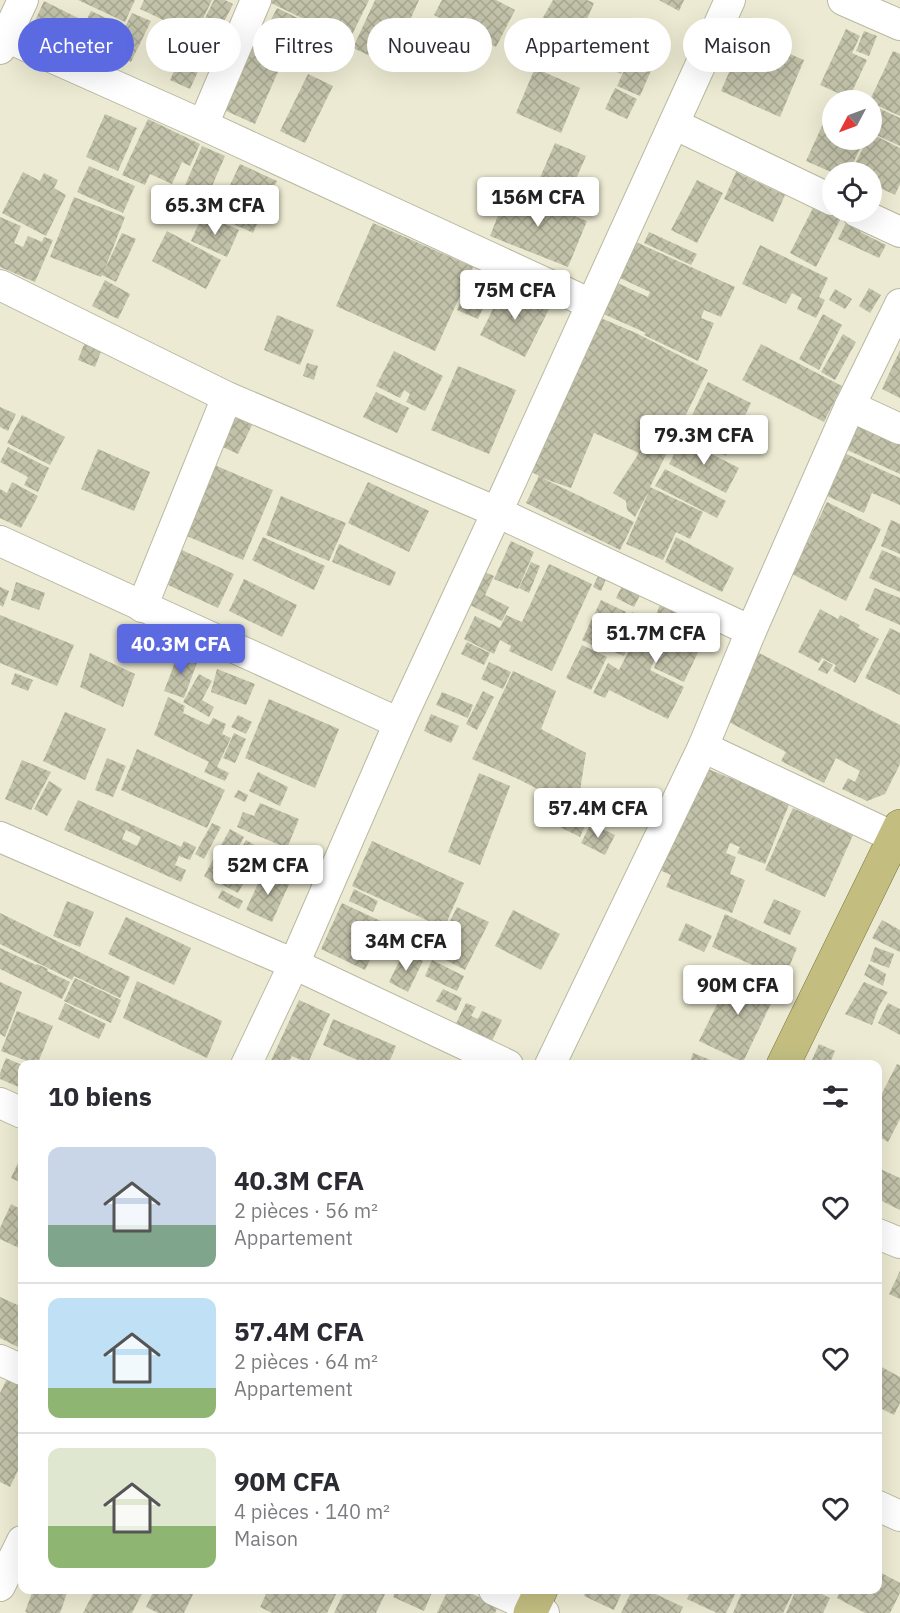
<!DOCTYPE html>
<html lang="fr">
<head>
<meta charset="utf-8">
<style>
	body { margin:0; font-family:"IBM Plex Sans",sans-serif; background:#f7f7f7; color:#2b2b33; height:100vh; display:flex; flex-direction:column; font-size:22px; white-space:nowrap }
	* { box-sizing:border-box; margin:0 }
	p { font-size:20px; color:#7c7c81 }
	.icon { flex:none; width:33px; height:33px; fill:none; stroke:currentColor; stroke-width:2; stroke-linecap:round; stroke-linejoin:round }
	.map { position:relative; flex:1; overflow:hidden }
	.details { position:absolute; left:18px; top:1060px; width:864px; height:534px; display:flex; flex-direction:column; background:#fff; border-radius:12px; box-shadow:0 6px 24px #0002 }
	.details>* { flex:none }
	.top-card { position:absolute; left:18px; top:18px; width:864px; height:54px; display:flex; gap:12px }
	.needle { width:39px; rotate:229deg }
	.buttons { position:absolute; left:822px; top:90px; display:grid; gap:12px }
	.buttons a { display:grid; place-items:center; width:60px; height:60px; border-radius:50%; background:#fff; box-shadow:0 6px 24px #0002; font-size:30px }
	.price { position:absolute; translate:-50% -51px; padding:0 14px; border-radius:6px; background:#fff; color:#222; font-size:20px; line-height:39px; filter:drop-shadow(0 2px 3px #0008) }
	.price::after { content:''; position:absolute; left:50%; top:36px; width:18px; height:14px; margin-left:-9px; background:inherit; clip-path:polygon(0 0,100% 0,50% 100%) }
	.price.on { background:#5c6ae2; color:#fff }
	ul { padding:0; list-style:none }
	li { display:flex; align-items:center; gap:18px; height:150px; padding:0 30px }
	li+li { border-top:2px solid #e1e1e2 }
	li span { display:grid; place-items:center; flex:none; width:168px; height:120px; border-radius:12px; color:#555 }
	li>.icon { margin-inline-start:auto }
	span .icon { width:72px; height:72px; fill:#fffc; stroke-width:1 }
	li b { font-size:26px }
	h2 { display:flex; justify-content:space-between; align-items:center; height:72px; padding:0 30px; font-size:26px }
	.pill { padding:0 21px; border-radius:27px; background:#fff; box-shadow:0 6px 24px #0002; font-size:21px; line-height:54px }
	.pill.on { background:#5c6ae2; color:#fff }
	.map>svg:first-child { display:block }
	.building { fill:url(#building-cross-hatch); fill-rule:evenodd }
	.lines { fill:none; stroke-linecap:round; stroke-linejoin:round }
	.minor-casing { stroke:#b9b8a0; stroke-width:32 }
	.trunk-casing { stroke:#7b7642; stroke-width:34 }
	.minor { stroke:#fff; stroke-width:30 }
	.trunk { stroke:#c3be80; stroke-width:33 }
</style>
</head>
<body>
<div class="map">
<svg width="900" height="1613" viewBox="0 0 900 1613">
	<defs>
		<pattern id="building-cross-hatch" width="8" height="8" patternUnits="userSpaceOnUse" patternTransform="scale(1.5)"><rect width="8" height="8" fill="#c2c1a9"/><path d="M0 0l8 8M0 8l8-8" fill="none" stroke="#a6a590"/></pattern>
	</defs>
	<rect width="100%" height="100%" fill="#ecead2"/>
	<!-- building -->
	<g class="building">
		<polygon points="78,0 135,0 125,22"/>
		<polygon points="144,0 212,0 195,35 140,9"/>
		<polygon points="214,0 225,0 233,4 216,38 199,30"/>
		<polygon points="272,0 369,0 349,41 271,3"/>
		<polygon points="375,0 419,0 390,65 353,48"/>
		<polygon points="442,0 496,0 515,10 496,47 434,15"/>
		<polygon points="553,0 587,0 594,3 580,35 542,19"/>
		<polygon points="659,0 684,0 679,11"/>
		<polygon points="44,1 78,18 68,40 34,23"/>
		<polygon points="277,8 349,43 336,69 264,34"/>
		<polygon points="91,11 125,27 132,13 151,21 131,62 116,55 112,62 71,43 79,25 83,27"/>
		<polygon points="846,29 860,36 852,53 867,60 849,98 820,85"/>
		<polygon points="864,31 877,36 869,56 856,51"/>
		<polygon points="745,35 804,60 780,117 721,91"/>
		<polygon points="189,38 209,47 190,89 170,80"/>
		<polygon points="254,42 285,56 255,124 224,110"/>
		<polygon points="637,42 659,52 640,96 617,86"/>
		<polygon points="616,46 631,53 621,74 606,67"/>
		<polygon points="893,51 900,54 900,116 872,103 872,100 870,100"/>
		<polygon points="292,53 310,62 306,72 287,63"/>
		<polygon points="535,68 580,88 561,133 516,113"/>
		<polygon points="308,74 333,86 305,143 280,131"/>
		<polygon points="615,88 637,99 627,119 605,109"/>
		<polygon points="874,106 900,118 900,146 872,133 872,111"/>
		<polygon points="105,114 137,128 118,171 86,157"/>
		<polygon points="827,115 832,117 832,140 864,140 849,172 831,172 806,161"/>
		<polygon points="148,119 200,144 190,166 182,162 172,184 150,174 145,185 122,175"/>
		<polygon points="872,134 900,148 900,184 895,195 872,184 872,172 851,172 867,140 872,140"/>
		<polygon points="555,143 586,156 570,193 539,180"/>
		<polygon points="202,146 225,156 206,200 183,190"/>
		<polygon points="240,164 277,181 253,233 225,220 239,189 230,185"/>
		<polygon points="89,166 135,186 123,213 77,192"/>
		<polygon points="23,172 40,181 44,173 58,180 54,188 66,195 46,236 2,213"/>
		<polygon points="736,172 785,195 773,222 724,199"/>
		<polygon points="697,180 723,193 697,243 671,230"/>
		<polygon points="508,190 587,221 568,267 490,236"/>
		<polygon points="74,197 125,217 104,271 122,233 136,239 116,282 102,275 101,277 50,257"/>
		<polygon points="816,202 842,216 816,267 790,253"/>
		<polygon points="203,214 239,230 227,257 191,241"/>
		<polygon points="0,217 21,226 14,243 23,247 28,236 42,242 44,237 53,240 35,282 0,267"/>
		<polygon points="848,219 863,226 860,232 886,245 879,258 838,239"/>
		<polygon points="373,223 473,267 435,351 336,306"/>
		<polygon points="167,231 221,260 206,289 152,261"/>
		<polygon points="649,232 697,254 691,265 644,243"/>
		<polygon points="636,242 735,287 721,317 704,310 701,318 714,323 698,361 644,335 646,333 599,312 613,281 648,297 650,292 620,278"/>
		<polygon points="760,245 828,278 819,297 825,300 816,318 797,309 802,298 792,293 786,304 742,284"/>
		<polygon points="105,280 130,294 118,319 92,306"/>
		<polygon points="470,281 491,290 478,319 457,310"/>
		<polygon points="505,285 550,307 525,357 480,335"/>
		<polygon points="869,288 881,295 870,313 859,306"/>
		<polygon points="835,289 852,299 845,309 829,300"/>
		<polygon points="823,314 842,325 819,370 799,359"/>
		<polygon points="277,315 314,330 300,365 264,350"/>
		<polygon points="596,316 636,333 708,370 650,487 703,512 690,539 676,532 663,560 626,544 649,491 635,517 627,510 626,501 613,493 639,453 594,433 571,488 542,478 634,522 620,550 526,503 539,476 530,471"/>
		<polygon points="843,334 856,342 835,380 821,372"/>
		<polygon points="85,342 102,349 95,367 78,360"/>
		<polygon points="761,344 842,386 824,422 742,380"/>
		<polygon points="900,350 900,398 882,389"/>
		<polygon points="394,351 443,376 425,411 406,402 410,394 404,390 400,398 376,386"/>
		<polygon points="307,363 318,366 314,380 303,376"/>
		<polygon points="458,366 516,390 489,454 431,430"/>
		<polygon points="708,382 751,403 726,456 683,434"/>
		<polygon points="376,392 409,408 397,433 363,417"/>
		<polygon points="0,407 16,414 8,431 0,427"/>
		<polygon points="231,407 255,419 238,454 214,443"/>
		<polygon points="22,415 65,437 50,465 7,443"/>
		<polygon points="856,424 900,443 900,474 845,449"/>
		<polygon points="682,439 739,468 726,493 669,464"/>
		<polygon points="8,447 49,468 38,492 24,485 28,477 0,462"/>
		<polygon points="98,449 150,472 134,511 81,489"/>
		<polygon points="842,452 900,478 900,505 872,493 864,513 823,494"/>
		<polygon points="205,461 273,490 243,560 175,531"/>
		<polygon points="665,469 726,501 717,518 655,486"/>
		<polygon points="12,482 38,496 21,528 0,518 0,489 7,493"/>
		<polygon points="368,482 429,511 409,552 348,523"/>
		<polygon points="281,496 346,523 329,561 266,535"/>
		<polygon points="827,502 881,529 846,601 792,574"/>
		<polygon points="891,520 900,524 900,554 881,546"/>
		<polygon points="263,537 325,566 314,590 252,560"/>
		<polygon points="676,537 734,568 722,592 665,562"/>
		<polygon points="511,541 534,552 518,589 494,579"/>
		<polygon points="339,544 396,572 390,586 332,562"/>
		<polygon points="171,545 234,574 218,608 155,579"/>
		<polygon points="882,550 900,558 900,592 869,578"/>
		<polygon points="531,562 540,566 529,593 519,588"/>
		<polygon points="549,564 592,584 552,671 509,651 511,646 500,640 494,654 464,639 475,616 500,628 506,615 522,622"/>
		<polygon points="482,571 494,576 485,595 509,607 502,621 466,603"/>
		<polygon points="598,576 606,579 601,591 593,587"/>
		<polygon points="244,579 297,605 282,637 229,611"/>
		<polygon points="16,582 45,593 39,610 11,600"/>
		<polygon points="622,586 640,595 634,607 616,598"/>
		<polygon points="0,587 9,591 3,607 0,605"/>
		<polygon points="875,588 900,598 900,625 865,610"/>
		<polygon points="601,600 626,612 606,652 582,640"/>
		<polygon points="660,605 709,629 684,682 654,668 671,631 652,622 646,635 662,643 650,670 684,687 668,719 609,690 605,698 593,693 608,663 619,670 647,615 654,619"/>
		<polygon points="820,609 838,619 840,615 860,625 858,628 879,639 855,683 833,671 836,665 822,658 819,663 798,652"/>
		<polygon points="632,612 644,617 637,632 625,626"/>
		<polygon points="0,615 74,645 57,686 0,663"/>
		<polygon points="890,628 900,633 900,695 865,678"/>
		<polygon points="620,637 630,641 624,656 614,652"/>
		<polygon points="467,642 490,653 484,665 461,654"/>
		<polygon points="582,645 607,657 591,690 566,678"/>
		<polygon points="179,652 198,660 184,698 164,691"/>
		<polygon points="757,652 900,725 900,764 885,794 867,801 842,789 848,778 855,782 860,771 836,758 824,783 781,761 786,752 723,719"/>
		<polygon points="90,653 135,674 123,707 80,687"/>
		<polygon points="824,660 833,665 827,674 818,670"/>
		<polygon points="489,662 511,672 503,689 481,679"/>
		<polygon points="217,669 255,684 246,705 211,692"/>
		<polygon points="513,671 556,691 541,729 586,753 577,809 516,778 472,759"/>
		<polygon points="15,673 33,680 28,691 11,684"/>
		<polygon points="199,674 212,681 202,700 214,707 209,717 183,702"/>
		<polygon points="483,691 494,697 477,730 466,724"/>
		<polygon points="442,692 473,705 468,718 436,705"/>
		<polygon points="168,697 185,706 183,713 209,725 213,718 226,724 222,734 231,738 217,767 229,773 225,781 204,772 209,762 154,735"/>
		<polygon points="269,699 339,729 315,788 245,758"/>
		<polygon points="65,712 106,729 85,780 43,761"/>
		<polygon points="431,714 459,726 451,743 424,731"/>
		<polygon points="238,715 252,722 246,734 231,727"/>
		<polygon points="234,733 246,739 235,763 223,758"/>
		<polygon points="137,749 225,790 207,828 121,790"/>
		<polygon points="107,758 126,766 113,797 95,790"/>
		<polygon points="22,760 51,772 31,810 5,799"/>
		<polygon points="698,765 790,802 765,864 737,853 740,847 730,843 726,853 736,857 730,874 745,880 732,913 666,887 671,875 657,869"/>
		<polygon points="258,772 288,787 280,806 249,791"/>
		<polygon points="479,773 510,786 480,865 448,852"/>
		<polygon points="49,781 62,789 47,816 34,809"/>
		<polygon points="238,790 248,795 245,802 234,797"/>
		<path d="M78,800L181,847L184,841L196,847L190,860L179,856L175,865L186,870L181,882L64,830ZM126,830L141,837L137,846L122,839Z"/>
		<polygon points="260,803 299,819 287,848 237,827 243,812 254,816"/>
		<polygon points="793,808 853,835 825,897 765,870"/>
		<polygon points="567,812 587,822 580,837 560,827"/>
		<polygon points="212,823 221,827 204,859 195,854"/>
		<polygon points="591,823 615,835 605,855 581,843"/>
		<polygon points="230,829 244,837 218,885 204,876"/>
		<polygon points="246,840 262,849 238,893 221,884"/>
		<polygon points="372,841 464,883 444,928 352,886"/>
		<polygon points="264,870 290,882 272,922 246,910"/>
		<polygon points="354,889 378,901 373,912 349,901"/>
		<polygon points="222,890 243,901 239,909 218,898"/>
		<polygon points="774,899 801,911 790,935 763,923"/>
		<polygon points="67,901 94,912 80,947 53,936"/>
		<polygon points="342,903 387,924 365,970 321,949"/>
		<polygon points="457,907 489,922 465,970 434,954"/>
		<polygon points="513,910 560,934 541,970 495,946"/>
		<polygon points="0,913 130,977 120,998 74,976 72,980 0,944"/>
		<polygon points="725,914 797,948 784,979 712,947"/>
		<polygon points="126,917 191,948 174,985 108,954"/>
		<polygon points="882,920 900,930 900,952 872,938"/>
		<polygon points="686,923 712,936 704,952 678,940"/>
		<polygon points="410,931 435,943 428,957 404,945"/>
		<polygon points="875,947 894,954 889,968 870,961"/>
		<polygon points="0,948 36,965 37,964 48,969 47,971 70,982 62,999 0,969"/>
		<polygon points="404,952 423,961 408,992 389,982"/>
		<polygon points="432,960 464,976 457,991 425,976"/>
		<polygon points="869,964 886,974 883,986 864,975"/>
		<polygon points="734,970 777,991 743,1062 699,1041"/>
		<polygon points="75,978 121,1000 111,1023 64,1001"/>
		<polygon points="137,981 222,1021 207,1058 123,1018"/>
		<polygon points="0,982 22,992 5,1037 0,1034"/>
		<polygon points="864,982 888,992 879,1006 872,1025 845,1014"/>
		<polygon points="443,989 462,998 456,1011 436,1001"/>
		<polygon points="299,1000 330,1014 308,1063 292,1056 288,1063 292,1065 269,1065"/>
		<polygon points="65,1003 106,1024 99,1039 58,1019"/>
		<polygon points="466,1003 476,1007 471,1016 478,1019 482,1011 502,1020 491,1043 455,1026"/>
		<polygon points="888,1003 900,1009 900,1035 878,1023"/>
		<polygon points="17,1011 53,1026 37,1065 1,1051"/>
		<polygon points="333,1019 396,1046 388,1065 369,1065 323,1045"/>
		<polygon points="819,1044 835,1051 829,1065 818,1065 811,1062"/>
		<polygon points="693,1053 723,1065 689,1065"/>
		<polygon points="6,1058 22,1065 22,1085 21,1088 0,1079 0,1073"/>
		<polygon points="897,1064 900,1065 900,1119 888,1142 878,1136 878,1101"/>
		<polygon points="22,1154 22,1183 11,1178"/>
		<polygon points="878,1168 900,1178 900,1210 878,1199"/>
		<polygon points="11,1204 22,1210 21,1249 0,1239 0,1228"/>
		<polygon points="900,1271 900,1299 889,1294"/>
		<polygon points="0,1297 22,1307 22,1349 0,1338"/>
		<polygon points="878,1365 900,1377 900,1403 894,1415 878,1407"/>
		<polygon points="7,1379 22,1387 22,1462 10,1487 0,1482 0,1393"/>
		<polygon points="878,1571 900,1583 900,1593 890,1613 865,1613 837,1598 841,1590 878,1590"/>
		<polygon points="33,1590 68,1590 60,1613 28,1613 25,1612"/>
		<polygon points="95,1590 144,1590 132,1613 83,1613"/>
		<polygon points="154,1590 195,1590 184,1613 158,1613 146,1607"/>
		<polygon points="268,1590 338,1590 327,1613 272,1613 260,1607"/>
		<polygon points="345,1590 387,1590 376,1613 334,1613"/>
		<polygon points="396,1590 433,1590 424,1611 393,1597"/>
		<polygon points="448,1590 464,1590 498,1606 495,1613 437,1613"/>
		<polygon points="586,1590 623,1590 614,1610 584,1596"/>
		<polygon points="632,1590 647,1590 683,1607 680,1613 621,1613"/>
		<polygon points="691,1590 737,1590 726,1613 717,1613 687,1599"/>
		<polygon points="743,1590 794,1590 783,1613 733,1613"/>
		<polygon points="796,1590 814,1590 830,1598 823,1613 786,1613"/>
	</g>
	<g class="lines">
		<!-- minor casing -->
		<g class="minor-casing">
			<g id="minor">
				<polyline points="843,0 900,25"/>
				<polyline points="6,37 203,125 591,304"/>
				<polyline points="0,49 23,0"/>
				<polyline points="674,124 832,200"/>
				<polyline points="203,125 256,0"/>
				<polyline points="857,212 900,232"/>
				<polyline points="0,285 227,397 497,512 751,631"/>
				<polyline points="850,406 900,429"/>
				<polyline points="0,541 399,723"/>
				<polyline points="142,607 227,397"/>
				<polyline points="703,747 900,840"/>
				<polyline points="0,837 294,964 508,1065"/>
				<polyline points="246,1065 294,964 399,723 497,512 730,0"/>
				<polyline points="550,1065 703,747 751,631 850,406 900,304"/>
				<polyline points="0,1103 22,1113"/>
				<polyline points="878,1234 900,1243"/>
				<polyline points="0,1360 22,1370"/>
				<polyline points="878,1506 900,1516"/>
				<polyline points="0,1586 22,1541"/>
				<polyline points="494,1590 544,1613"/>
			</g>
		</g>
		<!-- trunk casing -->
		<g class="trunk-casing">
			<g id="trunk">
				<polyline points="783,1065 900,826"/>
				<polyline points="530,1613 541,1590"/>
			</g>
		</g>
		<!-- minor -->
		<use href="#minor" class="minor"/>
		<!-- trunk -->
		<use href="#trunk" class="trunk"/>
	</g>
</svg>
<div class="buttons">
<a><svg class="needle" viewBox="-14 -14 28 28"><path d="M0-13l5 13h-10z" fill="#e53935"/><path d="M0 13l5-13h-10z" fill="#7c7c81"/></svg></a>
<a><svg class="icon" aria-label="locate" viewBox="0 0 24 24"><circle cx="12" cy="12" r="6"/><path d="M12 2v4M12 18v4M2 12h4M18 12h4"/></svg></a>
</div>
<b class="price" style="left:538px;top:228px">156M CFA</b>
<b class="price" style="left:215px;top:236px">65.3M CFA</b>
<b class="price" style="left:515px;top:321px">75M CFA</b>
<b class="price" style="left:704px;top:466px">79.3M CFA</b>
<b class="price" style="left:656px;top:664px">51.7M CFA</b>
<b class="price on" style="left:181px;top:675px">40.3M CFA</b>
<b class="price" style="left:598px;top:839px">57.4M CFA</b>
<b class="price" style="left:268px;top:896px">52M CFA</b>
<b class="price" style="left:406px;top:972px">34M CFA</b>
<b class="price" style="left:738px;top:1016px">90M CFA</b>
<div class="top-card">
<a class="pill on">Acheter</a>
<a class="pill">Louer</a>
<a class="pill">Filtres</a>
<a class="pill">Nouveau</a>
<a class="pill">Appartement</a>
<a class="pill">Maison</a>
</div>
<section class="details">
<h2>10 biens<svg class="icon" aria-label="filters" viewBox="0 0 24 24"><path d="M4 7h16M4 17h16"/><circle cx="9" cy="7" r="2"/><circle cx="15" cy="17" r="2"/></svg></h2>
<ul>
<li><span style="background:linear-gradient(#c9d6e8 65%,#7fa58c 0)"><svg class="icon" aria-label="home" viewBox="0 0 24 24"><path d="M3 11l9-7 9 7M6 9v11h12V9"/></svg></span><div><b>40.3M CFA</b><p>2 pièces · 56 m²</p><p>Appartement</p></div><svg class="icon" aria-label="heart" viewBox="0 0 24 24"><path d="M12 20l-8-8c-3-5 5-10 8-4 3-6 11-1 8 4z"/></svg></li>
<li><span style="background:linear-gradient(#bfe0f5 75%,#8fb573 0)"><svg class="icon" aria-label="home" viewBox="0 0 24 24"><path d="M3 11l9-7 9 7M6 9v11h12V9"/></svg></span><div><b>57.4M CFA</b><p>2 pièces · 64 m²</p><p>Appartement</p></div><svg class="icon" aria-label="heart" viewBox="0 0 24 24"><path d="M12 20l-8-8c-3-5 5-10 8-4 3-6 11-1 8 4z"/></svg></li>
<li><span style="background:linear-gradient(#dfe7d0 65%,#8fb573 0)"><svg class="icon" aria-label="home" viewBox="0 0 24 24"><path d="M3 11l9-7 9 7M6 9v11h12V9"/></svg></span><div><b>90M CFA</b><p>4 pièces · 140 m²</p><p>Maison</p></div><svg class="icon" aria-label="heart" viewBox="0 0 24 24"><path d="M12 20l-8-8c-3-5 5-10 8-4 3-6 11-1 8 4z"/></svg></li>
</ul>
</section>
</div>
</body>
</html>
